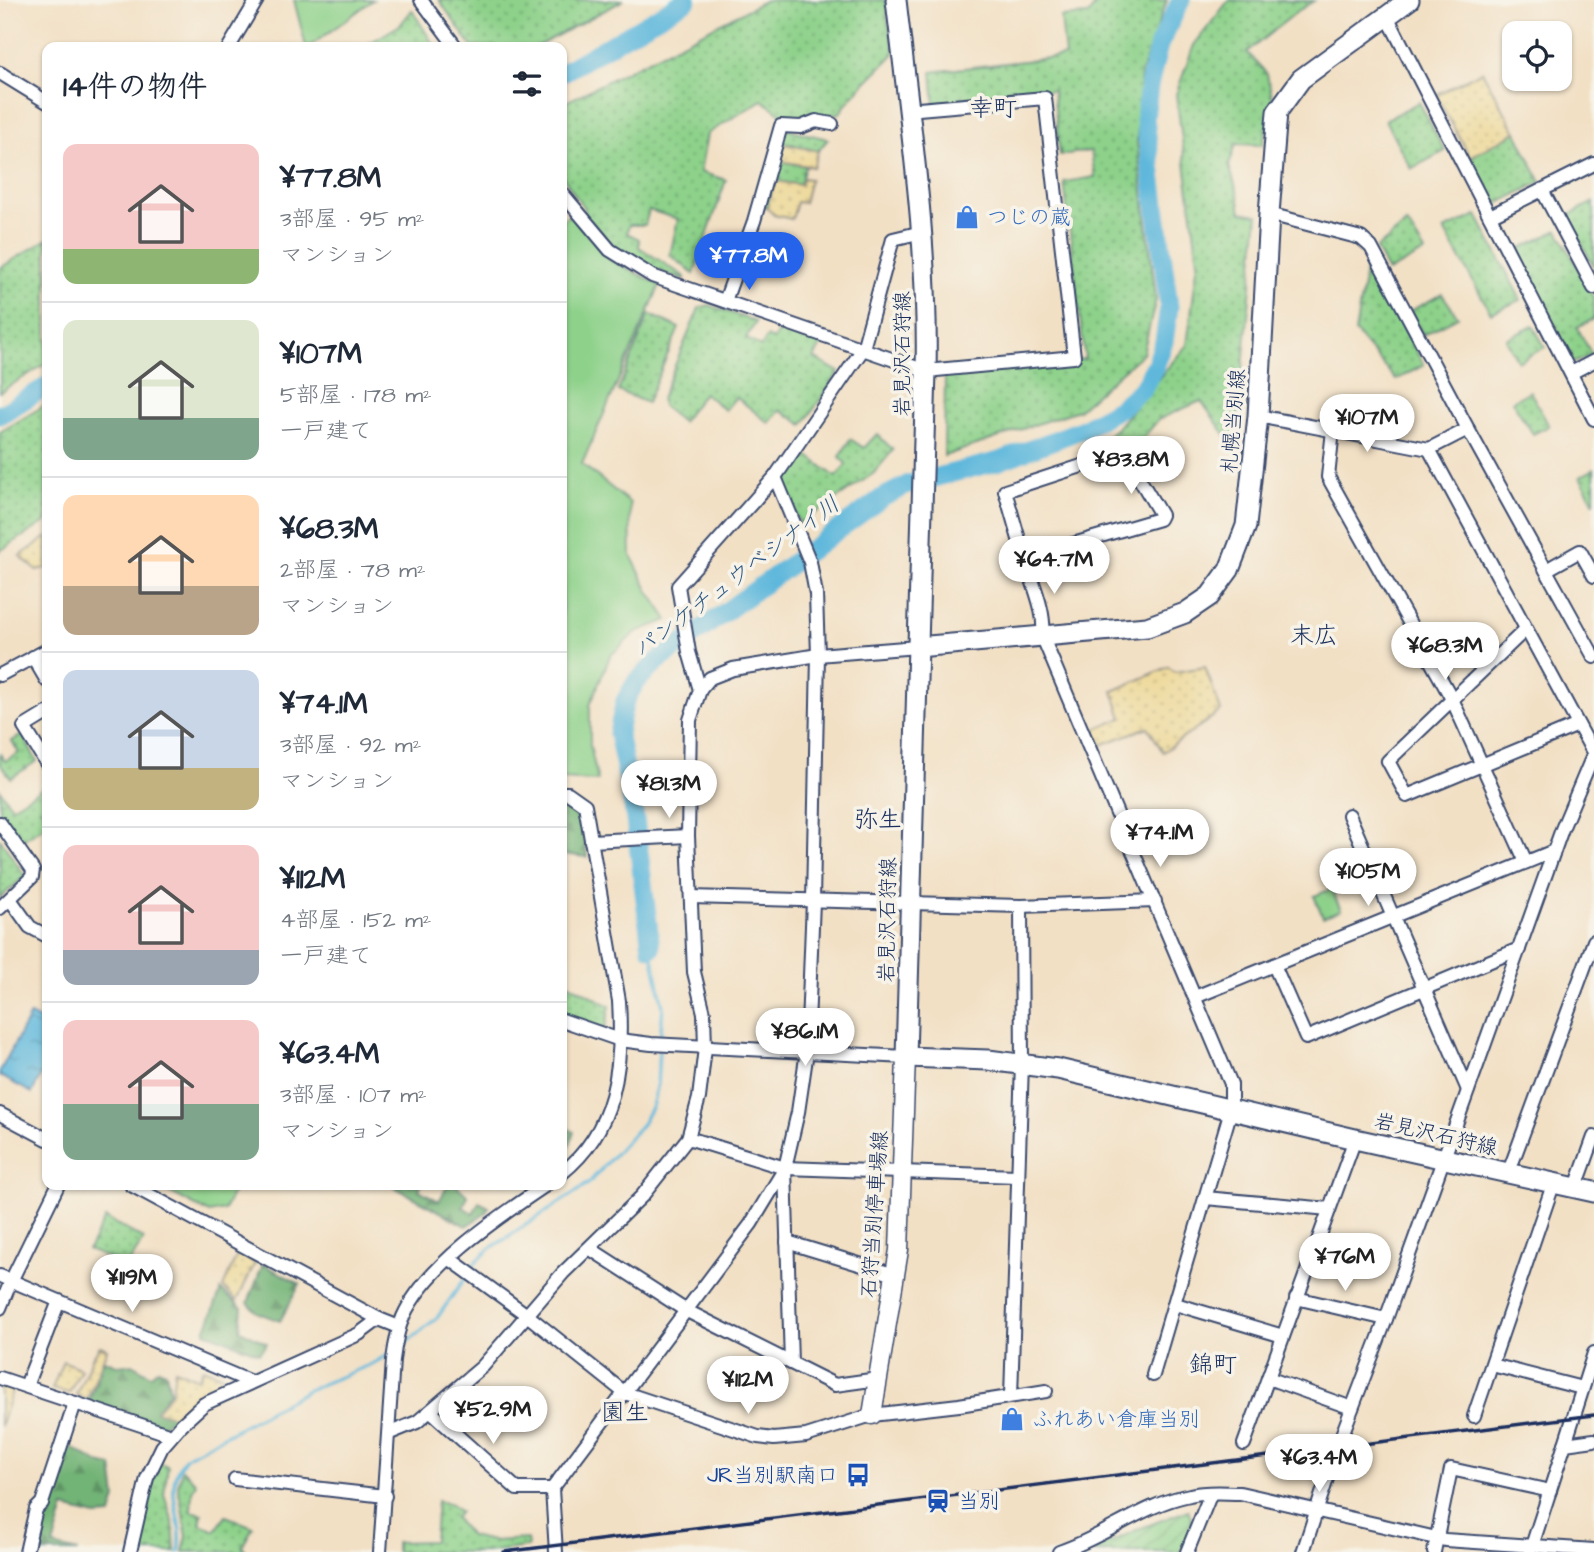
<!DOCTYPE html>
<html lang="ja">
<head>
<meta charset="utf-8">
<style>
	body { margin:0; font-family:"Architects Daughter","Klee One",sans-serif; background:#f2f2f3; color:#1f2937; height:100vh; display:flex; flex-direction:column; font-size:26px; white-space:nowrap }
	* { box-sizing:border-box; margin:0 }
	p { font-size:23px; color:#747a83 }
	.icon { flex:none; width:38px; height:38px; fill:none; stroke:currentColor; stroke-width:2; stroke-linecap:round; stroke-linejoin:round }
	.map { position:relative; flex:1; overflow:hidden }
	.drawer { position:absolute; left:42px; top:42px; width:525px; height:1148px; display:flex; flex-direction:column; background:#fff; border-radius:14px; box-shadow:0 2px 5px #0004 }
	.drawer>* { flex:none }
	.buttons { position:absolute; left:1502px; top:21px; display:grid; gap:14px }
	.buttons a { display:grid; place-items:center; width:70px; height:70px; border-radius:14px; background:#fff; box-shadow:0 2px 5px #0004; font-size:35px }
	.price { position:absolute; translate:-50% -60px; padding:0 16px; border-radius:24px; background:#fff; color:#222; font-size:23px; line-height:46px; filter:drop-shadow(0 2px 4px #0008) }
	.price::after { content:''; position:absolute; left:50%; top:42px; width:21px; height:16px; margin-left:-10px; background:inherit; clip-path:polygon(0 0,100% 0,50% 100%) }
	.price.active { background:#2563eb; color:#fff }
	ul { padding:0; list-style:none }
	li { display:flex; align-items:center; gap:21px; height:175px; padding:0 21px }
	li+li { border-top:2px solid #e0e1e3 }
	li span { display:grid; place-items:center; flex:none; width:196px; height:140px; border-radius:14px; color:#555 }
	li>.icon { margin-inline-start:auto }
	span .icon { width:84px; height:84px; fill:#fffc; stroke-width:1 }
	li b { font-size:30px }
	h2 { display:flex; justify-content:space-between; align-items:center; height:84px; padding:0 21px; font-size:30px }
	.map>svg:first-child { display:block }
	.grass { fill:url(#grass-dots); stroke:#548074; stroke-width:2 }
	.forest { fill:url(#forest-firs); stroke:#46716a; stroke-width:2 }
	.sand { fill:url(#sand-dots); stroke:#84847e; stroke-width:2 }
	.park { fill:#8dd18a; stroke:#548074; stroke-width:2 }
	.garden { fill:url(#garden-furrows); stroke:#548074; stroke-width:2 }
	.water { fill:url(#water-ripples); stroke:#3d749d; stroke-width:2 }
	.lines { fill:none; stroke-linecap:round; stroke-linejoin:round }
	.stream { stroke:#5fb8dc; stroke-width:3.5 }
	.river { stroke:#5fb8dc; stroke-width:19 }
	.street-casing { stroke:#3b4a6d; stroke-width:16 }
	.secondary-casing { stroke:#3b4a6d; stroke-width:21 }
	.primary-casing { stroke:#3b4a6d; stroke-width:23 }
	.street { stroke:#fff; stroke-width:12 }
	.secondary { stroke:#fff; stroke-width:18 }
	.primary { stroke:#fff; stroke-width:19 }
	.rail { stroke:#1b2f5e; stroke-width:3.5 }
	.labels { text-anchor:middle; stroke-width:7; stroke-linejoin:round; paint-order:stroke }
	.shop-label { font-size:21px; fill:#366cbe; stroke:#f7f3e8; text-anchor:start }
	.street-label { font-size:21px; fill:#1b2f5e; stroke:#f7f3e8 }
	.transit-label { font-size:21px; fill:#164399; stroke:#f7f3e8; text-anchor:end }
	.water-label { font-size:23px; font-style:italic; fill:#2f5884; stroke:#f7f3e8 }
	.quarter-label { font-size:24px; fill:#1b2f5e; stroke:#f7f3e8 }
</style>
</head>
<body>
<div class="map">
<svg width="1594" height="1552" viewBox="0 0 1594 1552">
	<defs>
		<pattern id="grass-dots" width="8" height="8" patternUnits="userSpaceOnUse" patternTransform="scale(1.75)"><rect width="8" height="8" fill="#8dd18a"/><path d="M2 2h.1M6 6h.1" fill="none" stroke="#72aa74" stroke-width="1.8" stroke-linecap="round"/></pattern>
		<pattern id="forest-firs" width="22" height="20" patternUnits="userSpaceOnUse" patternTransform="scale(1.75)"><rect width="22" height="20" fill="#72b376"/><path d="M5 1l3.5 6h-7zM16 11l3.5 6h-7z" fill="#5d9264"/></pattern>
		<pattern id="sand-dots" width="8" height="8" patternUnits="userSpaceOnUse" patternTransform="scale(1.75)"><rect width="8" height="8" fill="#eeda9e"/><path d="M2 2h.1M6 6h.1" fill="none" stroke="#ccbb8a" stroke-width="1.8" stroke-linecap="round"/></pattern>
		<pattern id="garden-furrows" width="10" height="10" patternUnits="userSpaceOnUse" patternTransform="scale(1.75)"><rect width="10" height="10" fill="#8dd18a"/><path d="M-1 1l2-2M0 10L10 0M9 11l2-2" fill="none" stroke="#72aa74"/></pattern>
		<pattern id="water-ripples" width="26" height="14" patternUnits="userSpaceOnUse" patternTransform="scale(1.75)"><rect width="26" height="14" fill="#5fb8dc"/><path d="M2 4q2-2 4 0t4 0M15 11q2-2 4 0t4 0" fill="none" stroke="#4e96b6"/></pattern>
	</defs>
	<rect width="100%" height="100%" fill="#f7f3e8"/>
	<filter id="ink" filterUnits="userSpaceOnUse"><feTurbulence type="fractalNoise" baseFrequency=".0143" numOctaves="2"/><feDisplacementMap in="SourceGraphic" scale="14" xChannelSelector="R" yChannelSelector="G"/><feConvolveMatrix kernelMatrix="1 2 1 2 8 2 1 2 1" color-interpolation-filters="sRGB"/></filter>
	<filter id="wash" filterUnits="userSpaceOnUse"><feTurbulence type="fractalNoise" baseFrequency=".00686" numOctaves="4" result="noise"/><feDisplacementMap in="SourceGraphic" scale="28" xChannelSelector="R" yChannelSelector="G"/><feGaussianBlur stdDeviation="1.57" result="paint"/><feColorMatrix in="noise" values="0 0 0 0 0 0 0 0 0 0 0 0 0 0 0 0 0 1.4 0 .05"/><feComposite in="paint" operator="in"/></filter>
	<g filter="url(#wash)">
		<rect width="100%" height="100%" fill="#f2e0c5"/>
		<!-- grass -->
		<g class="grass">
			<polygon points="439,0 624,0 536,47 472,47"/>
			<path d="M766,0H886L888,22L895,52C877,73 855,90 840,113L793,123L762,100L707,134L700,172L726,180L694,274L670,255L678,219L649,210L645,225H629L627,233L639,239V247L685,277V280L650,268L613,245L585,215V210L562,175V104Z"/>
			<polygon points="1099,0 1167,0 1141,73 1137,142 1156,299 1143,353 1078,410 944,456 945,375 1085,359 1064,182 1095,177 1091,151 1060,155 1053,90 935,105 932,72 1065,56 1061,17 1088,15"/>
			<polygon points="1229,0 1314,1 1298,11 1247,52 1267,74 1274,105 1262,145 1236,144 1229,166 1238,194 1241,212 1258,215 1235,448 1201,401 1159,419 1131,452 1104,438 1116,429 1187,345 1198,261 1176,94 1194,45"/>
			<polygon points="412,10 435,47 363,47 400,25"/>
			<polygon points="1419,102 1445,151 1411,169 1385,120"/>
			<polygon points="787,129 828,139 818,151 791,144 781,161 805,166 800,185 775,181 767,208 762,206 782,130"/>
			<polygon points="1516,132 1541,182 1495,205 1470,157"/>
			<polygon points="1594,202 1594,267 1567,216"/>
			<polygon points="1477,215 1521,300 1491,313 1444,230"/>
			<polygon points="1407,223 1425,252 1388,272 1376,249"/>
			<polygon points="1558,230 1594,299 1594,319 1577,327 1592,355 1574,363 1517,250"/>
			<polygon points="47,239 47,363 0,392 0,268"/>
			<polygon points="1367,261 1424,365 1396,380 1355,332"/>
			<polygon points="1442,294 1458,317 1423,335 1410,311"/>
			<polygon points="709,305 756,322 746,338 761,347 767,337 773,340 780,329 822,344 814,358 839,372 803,425 780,410 769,423 736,397 725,410 704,393 682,422 662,406 661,399 699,308"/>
			<polygon points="649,314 679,328 647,403 618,391"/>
			<polygon points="1533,326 1545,347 1518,362 1506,339"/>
			<polygon points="1530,391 1549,426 1533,434 1512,401"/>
			<polygon points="47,404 47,521 0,551 0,432"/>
			<polygon points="877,434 893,450 874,473 800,524 784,488 784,480 806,454 836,477 846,464 840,457 850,439 864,448"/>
			<polygon points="1594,469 1594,503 1580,477"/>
			<polygon points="22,735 37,761 11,778 0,764 0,754 5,761 19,753 12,741"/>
			<polygon points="47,785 47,804 41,808 47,818 47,824 17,844 0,818 0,790 12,807"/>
			<polygon points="0,839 25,876 0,898"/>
			<polygon points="562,980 610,1006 605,1029 562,1015"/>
			<polygon points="105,1218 144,1239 127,1266 88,1250"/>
			<polygon points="159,1463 168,1466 164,1494 173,1522 175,1552 136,1552 150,1489"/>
			<polygon points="182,1469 196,1483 192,1491 191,1511 202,1514 200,1524 215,1531 226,1516 253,1527 242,1547 247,1552 183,1552 187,1536 178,1486"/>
			<polygon points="437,1501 450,1504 460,1512 455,1518 470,1536 492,1541 527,1539 528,1547 486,1552 396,1552 396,1542 434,1541"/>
		</g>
		<!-- forest -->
		<g class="forest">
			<polygon points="562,806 575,807 588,857 562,854"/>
			<polygon points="562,1125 574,1132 569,1147 562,1154"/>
			<polygon points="391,1185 421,1185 419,1190 439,1201 448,1185 456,1185 468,1196 463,1207 473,1213 479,1202 489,1207 486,1213 466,1226"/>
			<polygon points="263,1264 300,1284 280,1321 258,1313 248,1303"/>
			<polygon points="221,1290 242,1308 240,1330 267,1343 259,1353 205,1332"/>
			<polygon points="104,1360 119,1366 132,1364 151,1375 158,1369 166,1372 170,1391 156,1411 175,1417 162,1425 123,1416 88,1404"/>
			<polygon points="67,1445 102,1465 112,1466 116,1498 111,1515 96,1516 64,1508 53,1546 78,1552 32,1552"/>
		</g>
		<!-- sand -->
		<g class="sand">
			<polygon points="1482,71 1516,132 1470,157 1436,95"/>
			<polygon points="784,144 818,151 813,167 781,161"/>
			<polygon points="803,178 810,179 804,203 797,202 792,219 774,215 767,208 775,181 800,185"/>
			<polygon points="47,537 47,568 36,570 20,556"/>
			<polygon points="1168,667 1175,672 1205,667 1221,711 1163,752 1148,727 1101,745 1094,730 1122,718 1113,691"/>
			<polygon points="238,1253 255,1263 237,1301 223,1287"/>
			<polygon points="100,1346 107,1349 87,1399 76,1395 92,1358"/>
			<polygon points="63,1361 81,1369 69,1393 52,1389"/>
			<polygon points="203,1368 229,1379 198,1398 175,1417 156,1411 172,1392 175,1369 198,1379"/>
			<polygon points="0,1384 13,1388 0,1427"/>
		</g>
		<!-- park -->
		<g class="park">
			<polygon points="294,0 373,0 309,47 306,47"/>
			<polygon points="571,214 610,260 660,285 582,464 630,503 631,555 648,590 668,620 636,632 610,656 590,705 590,746 598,781 562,779 562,220"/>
			<polygon points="1331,889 1341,910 1323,917 1314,896"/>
			<polygon points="156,1185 237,1185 224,1210 209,1213"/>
		</g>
		<!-- garden -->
		<polygon class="garden" points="1188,1510 1193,1523 1181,1552 1090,1552 1139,1529"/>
		<!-- water -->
		<polygon class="water" points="30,1015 47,1024 47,1064 32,1093 0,1076 0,1071"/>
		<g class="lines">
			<!-- stream -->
			<g class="stream">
				<polyline points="651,948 663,1007 660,1040"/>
				<polyline points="398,1349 437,1318 477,1261 491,1248 589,1183 642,1124 652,1106 657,1088 659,1048"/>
				<path d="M179,1552C186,1517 159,1489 186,1457L308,1390L372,1364L391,1353"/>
			</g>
			<!-- river -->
			<g class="river">
				<polyline points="562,73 687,0"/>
				<polyline points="0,415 47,386"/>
				<polyline points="651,948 634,811 618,733 625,701 636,682 658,661 882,498 909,484 1000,461 1083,429 1120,408 1143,388 1156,364 1164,342 1169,307 1145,119 1149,86 1159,45 1181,0"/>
			</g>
		</g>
	</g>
	<g filter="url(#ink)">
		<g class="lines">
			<!-- street casing -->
			<g class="street-casing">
				<g id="street">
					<polyline points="421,0 456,47"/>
					<polyline points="1387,16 1594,419"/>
					<polyline points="229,47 257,0"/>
					<polyline points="0,73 47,102"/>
					<polyline points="1542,190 1594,288"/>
					<polyline points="562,193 610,250 652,276 926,371 1074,357 1045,98 907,110"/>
					<polyline points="1269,214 1361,238 1371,247 1468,429 1594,657"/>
					<polyline points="1490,216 1594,164"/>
					<polyline points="725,301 754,221 781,126 801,127 816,121 832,124"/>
					<polyline points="1571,373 1594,361"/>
					<polyline points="1258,416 1429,449 1468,429"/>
					<polyline points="1333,430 1328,477 1452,699 1526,862"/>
					<polyline points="1429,449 1594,754"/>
					<path d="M1025,558L1159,519L1161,515L1133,468L1125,461L1109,457L1005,491C1012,514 1018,537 1025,559C1033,585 1046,611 1043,638L1231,1084V1110L1153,1375"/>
					<polyline points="1546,570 1580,551 1594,576"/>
					<polyline points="1526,629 1388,761 1407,796 1578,725"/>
					<polyline points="33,657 47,681"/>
					<polyline points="0,675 47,650"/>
					<polyline points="700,690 689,652 678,586 775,477 863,349 893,239 922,232"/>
					<polyline points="47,713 24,727 47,764"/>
					<path d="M562,793H568L585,805L619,1001C623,1066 616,1130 562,1173"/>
					<polyline points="1349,815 1468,1090"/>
					<polyline points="0,823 33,870 32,877 0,908"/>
					<polyline points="591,841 688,836"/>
					<polyline points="691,897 1021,906 1155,901"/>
					<polyline points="10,899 30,927 47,936"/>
					<polyline points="1274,965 1306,1038 1519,949"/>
					<polyline points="1195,997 1554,851"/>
					<polyline points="562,1020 620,1040 651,1044 906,1057"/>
					<polyline points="0,1114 47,1139"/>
					<polyline points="688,1138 785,1168 1017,1176"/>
					<polyline points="785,1168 791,1363"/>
					<polyline points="1508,1174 1594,941"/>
					<polyline points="131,1185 379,1319 399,1327"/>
					<polyline points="1576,1187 1594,1137"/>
					<polyline points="1205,1198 1329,1209"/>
					<polyline points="787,1242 895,1275"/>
					<polyline points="589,1248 685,1310 835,1385 878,1379"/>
					<polyline points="450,1259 527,1315 625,1393 758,1437 774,1439 806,1436 872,1415 959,1405 1046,1391"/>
					<polyline points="0,1276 251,1382"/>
					<polyline points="1296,1298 1386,1319"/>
					<polyline points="1175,1304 1283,1336"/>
					<polyline points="0,1308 11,1281 58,1185"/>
					<polyline points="1492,1365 1582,1388"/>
					<polyline points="0,1378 171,1435"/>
					<polyline points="1268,1378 1352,1408"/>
					<polyline points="26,1386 59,1301"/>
					<polyline points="1011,1396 1022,1063 1021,906"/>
					<polyline points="431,1412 517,1489 552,1489"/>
					<polyline points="1474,1416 1554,1182"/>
					<polyline points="390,1433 417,1422 483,1366 563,1273 642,1196 688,1138 699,1098 705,1048 704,1013 694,972 688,836 690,720 700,690 710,678 733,669 818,655 917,647"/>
					<polyline points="1244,1444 1355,1139"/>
					<polyline points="1565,1444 1594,1353"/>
					<polyline points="235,1479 385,1496"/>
					<polyline points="26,1552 36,1509 42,1503 75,1403"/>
					<polyline points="130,1552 147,1478 162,1447 182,1424 204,1404 359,1334 379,1319"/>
					<path d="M380,1552L393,1360C395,1345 397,1331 403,1317C426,1265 500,1216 546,1185"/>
					<polyline points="556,1552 552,1489 751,1224 785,1168 798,1112 807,1051 813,901 818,655 816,594 810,562 775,477"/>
					<path d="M1059,1552C1105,1537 1143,1504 1190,1495C1206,1491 1223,1493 1240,1493L1445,1540L1594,1550"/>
					<polyline points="1187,1552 1211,1493"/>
					<polyline points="1303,1552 1337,1448 1386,1319 1562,829 1594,753"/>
					<polyline points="1434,1552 1451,1469 1550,1491"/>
					<polyline points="1530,1552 1565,1444 1594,1440"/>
				</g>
			</g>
			<!-- secondary casing -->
			<g class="secondary-casing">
				<polyline id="secondary" points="872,1415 899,1250 906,1057"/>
			</g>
			<!-- primary casing -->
			<g class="primary-casing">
				<g id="primary">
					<path d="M896,0C910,123 929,247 926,371L906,1057L988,1060L1058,1069L1355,1139L1594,1192"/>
					<polyline points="917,647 1147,627 1185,613 1210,596 1229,570 1246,526 1258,416 1269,214 1277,112 1301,79 1409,0"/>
				</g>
			</g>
			<!-- street -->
			<use href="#street" class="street"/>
			<!-- secondary -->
			<use href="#secondary" class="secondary"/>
			<!-- primary -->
			<use href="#primary" class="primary"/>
			<!-- rail -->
			<polyline class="rail" points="504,1552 1594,1415"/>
		</g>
	</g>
	<!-- icons -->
	<defs>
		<g id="shop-bare" transform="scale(1.89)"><path d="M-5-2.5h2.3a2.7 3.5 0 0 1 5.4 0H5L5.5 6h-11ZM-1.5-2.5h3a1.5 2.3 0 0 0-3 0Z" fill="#3f7fe0" stroke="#f7f3e8" stroke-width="2.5" paint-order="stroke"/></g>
		<g id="bus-bare" transform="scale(1.89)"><path d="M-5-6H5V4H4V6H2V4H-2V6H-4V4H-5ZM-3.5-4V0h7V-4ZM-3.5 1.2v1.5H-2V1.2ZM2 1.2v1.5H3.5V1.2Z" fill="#1a4fb4" stroke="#f7f3e8" stroke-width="2.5" paint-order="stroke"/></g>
		<g id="station-bare" transform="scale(1.89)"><path d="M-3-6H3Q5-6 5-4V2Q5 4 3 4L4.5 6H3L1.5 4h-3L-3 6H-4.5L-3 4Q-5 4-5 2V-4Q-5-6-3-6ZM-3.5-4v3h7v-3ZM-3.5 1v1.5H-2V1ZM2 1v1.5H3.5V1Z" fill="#1a4fb4" stroke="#f7f3e8" stroke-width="2.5" paint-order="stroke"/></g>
	</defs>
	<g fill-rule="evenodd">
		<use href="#shop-bare" x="967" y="217"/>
		<use href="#shop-bare" x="1012" y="1419"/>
		<use href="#bus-bare" x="858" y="1475"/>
		<use href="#station-bare" x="938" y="1501"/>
	</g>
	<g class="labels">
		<!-- shop labels -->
		<g class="shop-label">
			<text x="987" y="224">つじの蔵</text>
			<text x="1032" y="1426">ふれあい倉庫当別</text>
		</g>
		<!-- street labels -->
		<g class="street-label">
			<text transform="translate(902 354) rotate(-90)" y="7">岩見沢石狩線</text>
			<text transform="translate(1233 421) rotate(-85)" y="7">札幌当別線</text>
			<text transform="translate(887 920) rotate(-89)" y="7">岩見沢石狩線</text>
			<text transform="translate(1436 1134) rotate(13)" y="7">岩見沢石狩線</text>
			<text transform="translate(874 1214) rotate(-86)" y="7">石狩当別停車場線</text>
		</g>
		<!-- transit labels -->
		<g class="transit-label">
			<text x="838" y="1482">JR当別駅南口</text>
			<text x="958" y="1508" text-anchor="start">当別</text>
		</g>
		<!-- water labels -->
		<g class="water-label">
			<text transform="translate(736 576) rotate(-37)" y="8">パンケチュウベシナイ川</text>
		</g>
		<!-- quarter labels -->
		<g class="quarter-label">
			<text x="993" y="116">幸町</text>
			<text x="1314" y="643">末広</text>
			<text x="878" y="827">弥生</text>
			<text x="1213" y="1372">錦町</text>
			<text x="625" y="1420">園生</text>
		</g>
	</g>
</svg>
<div class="buttons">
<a><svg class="icon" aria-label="locate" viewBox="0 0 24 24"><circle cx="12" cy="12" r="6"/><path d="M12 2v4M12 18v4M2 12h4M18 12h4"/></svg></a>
</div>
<b class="price active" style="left:749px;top:292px">¥77.8M</b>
<b class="price" style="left:1367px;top:454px">¥107M</b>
<b class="price" style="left:1131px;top:496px">¥83.8M</b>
<b class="price" style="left:1054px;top:596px">¥64.7M</b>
<b class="price" style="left:1445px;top:682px">¥68.3M</b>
<b class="price" style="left:669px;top:820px">¥81.3M</b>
<b class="price" style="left:1160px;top:869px">¥74.1M</b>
<b class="price" style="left:1368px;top:908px">¥105M</b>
<b class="price" style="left:805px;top:1068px">¥86.1M</b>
<b class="price" style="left:1345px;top:1293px">¥76M</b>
<b class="price" style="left:132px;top:1314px">¥119M</b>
<b class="price" style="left:748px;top:1416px">¥112M</b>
<b class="price" style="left:493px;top:1446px">¥52.9M</b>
<b class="price" style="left:1319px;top:1494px">¥63.4M</b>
<section class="drawer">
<h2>14件の物件<svg class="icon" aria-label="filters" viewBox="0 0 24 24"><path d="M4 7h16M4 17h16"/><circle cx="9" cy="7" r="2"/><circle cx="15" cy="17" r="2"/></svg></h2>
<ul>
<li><span style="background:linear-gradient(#f6c9c9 75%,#8fb573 0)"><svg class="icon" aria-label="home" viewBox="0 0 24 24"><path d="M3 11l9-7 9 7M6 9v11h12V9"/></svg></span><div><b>¥77.8M</b><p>3部屋 · 95 m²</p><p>マンション</p></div></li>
<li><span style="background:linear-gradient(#dfe7d0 70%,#7fa58c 0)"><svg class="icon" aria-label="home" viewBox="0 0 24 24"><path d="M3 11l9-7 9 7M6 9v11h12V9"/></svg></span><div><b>¥107M</b><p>5部屋 · 178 m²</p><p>一戸建て</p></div></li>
<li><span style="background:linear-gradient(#ffd9b3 65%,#b9a48a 0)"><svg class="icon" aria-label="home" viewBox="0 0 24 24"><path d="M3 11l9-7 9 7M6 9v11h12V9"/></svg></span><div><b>¥68.3M</b><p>2部屋 · 78 m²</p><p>マンション</p></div></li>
<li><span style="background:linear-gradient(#c9d6e8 70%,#c2b280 0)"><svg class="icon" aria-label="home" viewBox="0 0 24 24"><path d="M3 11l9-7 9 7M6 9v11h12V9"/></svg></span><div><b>¥74.1M</b><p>3部屋 · 92 m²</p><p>マンション</p></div></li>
<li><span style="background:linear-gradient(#f6c9c9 75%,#9aa5b1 0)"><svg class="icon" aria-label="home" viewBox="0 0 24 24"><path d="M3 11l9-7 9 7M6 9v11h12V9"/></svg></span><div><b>¥112M</b><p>4部屋 · 152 m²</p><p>一戸建て</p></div></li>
<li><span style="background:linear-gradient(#f6c9c9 60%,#7fa58c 0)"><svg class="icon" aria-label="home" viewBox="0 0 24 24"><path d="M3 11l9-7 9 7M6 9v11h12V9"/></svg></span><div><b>¥63.4M</b><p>3部屋 · 107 m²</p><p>マンション</p></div></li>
</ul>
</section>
</div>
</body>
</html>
